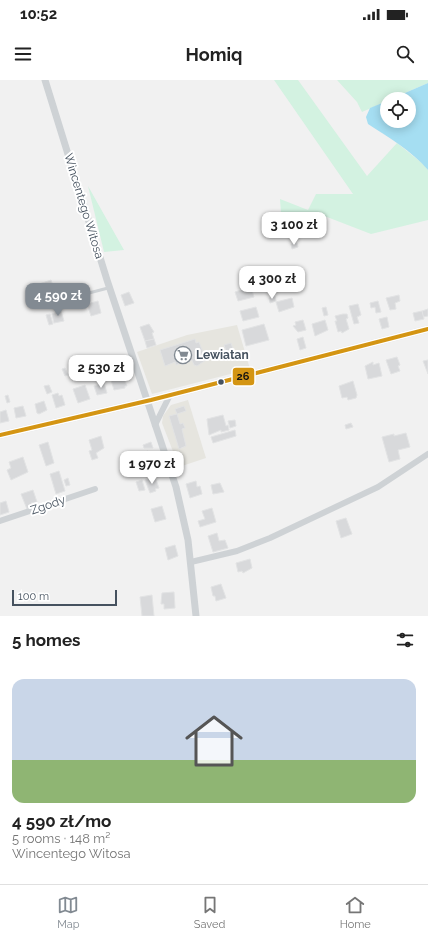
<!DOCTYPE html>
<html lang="en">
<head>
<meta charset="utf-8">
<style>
	body { margin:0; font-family:Raleway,sans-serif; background:#f6f6f6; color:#222; height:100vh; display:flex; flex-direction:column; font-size:15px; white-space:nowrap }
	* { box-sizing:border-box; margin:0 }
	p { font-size:13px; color:#767676 }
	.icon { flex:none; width:22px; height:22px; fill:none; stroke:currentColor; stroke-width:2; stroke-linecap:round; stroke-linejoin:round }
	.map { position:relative; height:536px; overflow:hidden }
	.drawer { display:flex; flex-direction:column; background:#fff; flex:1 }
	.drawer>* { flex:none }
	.fabs { position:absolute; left:380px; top:12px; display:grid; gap:8px }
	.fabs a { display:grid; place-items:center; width:36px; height:36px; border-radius:50%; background:#fff; box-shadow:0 2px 10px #0003; font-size:20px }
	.scale { position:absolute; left:12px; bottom:10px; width:105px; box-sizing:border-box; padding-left:4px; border:2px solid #46525f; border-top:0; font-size:11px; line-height:14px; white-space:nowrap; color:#46525f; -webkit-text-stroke:3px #fff; paint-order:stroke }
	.price { position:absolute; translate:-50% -34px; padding:0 9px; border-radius:8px; background:#fff; color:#222; font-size:13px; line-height:26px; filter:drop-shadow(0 1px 2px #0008) }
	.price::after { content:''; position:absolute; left:50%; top:24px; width:12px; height:9px; margin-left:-6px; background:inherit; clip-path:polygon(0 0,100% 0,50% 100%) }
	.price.selected { background:#828a92; color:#fff }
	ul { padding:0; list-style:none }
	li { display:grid; align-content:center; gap:8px; height:212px; padding:0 12px }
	li span { display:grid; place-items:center; height:124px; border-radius:12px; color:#555 }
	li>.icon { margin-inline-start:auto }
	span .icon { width:72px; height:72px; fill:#fffc; stroke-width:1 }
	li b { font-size:17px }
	h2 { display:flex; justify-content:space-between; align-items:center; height:48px; padding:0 12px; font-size:17px }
	.status { display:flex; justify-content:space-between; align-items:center; height:28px; padding:0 20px; background:#fff; direction:ltr }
	.status svg { height:11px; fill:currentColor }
	header { display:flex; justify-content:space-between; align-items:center; height:52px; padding:0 12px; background:#fff; font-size:18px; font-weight:700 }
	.dock { display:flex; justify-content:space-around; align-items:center; height:56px; border-top:1px solid #e0e0e0; background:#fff; font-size:11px; color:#767676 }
	.dock a { display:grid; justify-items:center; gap:2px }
	.dock .selected { color:#828a92 }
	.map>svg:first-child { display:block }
	.commercial { fill:#e6e5df }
	.green { fill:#d3f2e1 }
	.water { fill:#a5def2 }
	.building { fill:#d8d9db; stroke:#e2e3e4 }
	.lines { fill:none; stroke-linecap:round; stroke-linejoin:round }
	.service { stroke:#ced2d5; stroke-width:3 }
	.minor { stroke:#ced2d5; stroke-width:6 }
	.tertiary { stroke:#ced2d5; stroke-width:7 }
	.bus-1-casing { stroke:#fff; stroke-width:7 }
	.bus-1 { stroke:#d49513; stroke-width:4 }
	.bus-dot { fill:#46525f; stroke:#fff; stroke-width:1.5 }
	.labels { text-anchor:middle; stroke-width:4; stroke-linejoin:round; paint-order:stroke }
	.street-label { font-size:12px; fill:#46525f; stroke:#fff }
	.poi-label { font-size:12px; font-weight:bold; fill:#46525f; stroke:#fff; text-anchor:start }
	.line-badge { stroke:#fff; stroke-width:1.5 }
	.pale-badge-label { font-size:11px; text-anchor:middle; font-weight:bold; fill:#111 }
</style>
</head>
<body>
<div class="status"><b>10:52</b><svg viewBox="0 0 49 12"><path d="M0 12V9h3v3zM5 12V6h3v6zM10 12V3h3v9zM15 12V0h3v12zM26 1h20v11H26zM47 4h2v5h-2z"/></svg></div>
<header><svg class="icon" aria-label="menu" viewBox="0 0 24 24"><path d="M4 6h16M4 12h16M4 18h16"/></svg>Homiq<svg class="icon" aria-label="search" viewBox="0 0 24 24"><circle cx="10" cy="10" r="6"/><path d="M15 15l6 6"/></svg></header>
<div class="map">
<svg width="428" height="536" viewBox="0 0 428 536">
	<rect width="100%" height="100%" fill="#f1f1f1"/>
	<!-- commercial -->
	<g class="commercial">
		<polygon points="237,245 250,289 152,314 137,272 187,255"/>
		<polygon points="188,320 206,378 179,387 162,343 163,336 171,325"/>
	</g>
	<!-- green -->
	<g class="green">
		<polygon points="274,0 298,0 367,96 397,63 423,84 428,90 428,140 371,154 327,137 282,148 280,119 308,130 316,114 353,114"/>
		<polygon points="337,0 428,0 428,3 391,19 387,19 387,21 362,32 357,22"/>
		<polygon points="88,106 124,170 104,172"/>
	</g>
	<!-- water -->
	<path class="water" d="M428,3V90C412,71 388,57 368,44L366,37L370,28L387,21V41H409V19H391Z"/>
	<!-- building -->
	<g class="building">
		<polygon points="297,163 298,167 292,169 291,164"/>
		<polygon points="286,198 289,207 273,212 270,202"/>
		<polygon points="51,200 55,211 45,213 43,207 41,208 39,204"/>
		<polygon points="251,207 254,217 238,221 235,212"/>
		<polygon points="129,212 134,223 125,226 121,215"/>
		<polygon points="399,215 400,221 395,223 396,229 390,230 386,218"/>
		<polygon points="275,216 276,221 270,223 269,218"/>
		<polygon points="292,218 294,227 279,232 276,222"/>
		<polygon points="98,221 101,233 91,236 87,224"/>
		<polygon points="378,221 381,232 376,233 375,227 371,228 370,223"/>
		<polygon points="358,224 361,235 357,237 359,243 354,244 349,226"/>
		<polygon points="256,227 259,237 243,241 240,231"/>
		<polygon points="326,227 328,235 324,236 322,228"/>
		<polygon points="428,229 428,236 423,237 422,231"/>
		<polygon points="61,231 64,241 54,243 52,234"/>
		<polygon points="422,231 424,239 415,241 413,233"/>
		<polygon points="50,234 53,244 49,245 46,235"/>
		<polygon points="343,234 347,234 348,238 346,239 349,249 342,253 341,251 338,252 335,241 337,241 335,236"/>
		<polygon points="387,237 389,247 382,249 379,239"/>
		<polygon points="303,240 306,250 298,252 293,246 296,245 295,242"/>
		<polygon points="325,240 328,250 315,256 312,244"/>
		<polygon points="149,244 154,252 152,253 154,259 145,261 140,247"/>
		<polygon points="264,244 269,260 246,266 242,250"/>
		<polygon points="303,257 306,268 300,270 297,259"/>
		<polygon points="154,259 156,265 147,268 145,261"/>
		<polygon points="195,259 196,263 199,262 206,280 197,286 194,285 192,280 182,285 181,283 176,285 175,282 165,286 160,270"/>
		<polygon points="231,263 236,278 229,280 224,265"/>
		<polygon points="397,277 400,285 398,286 400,291 391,294 386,280"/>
		<polygon points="428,280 428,294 423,281"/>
		<polygon points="373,282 373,285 379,283 382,296 368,299 365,286"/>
		<polygon points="65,288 68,295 65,296 62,289"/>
		<polygon points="123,296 127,306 125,306 125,308 114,310 111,300"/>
		<polygon points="353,301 357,315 356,318 348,320 347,317 342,318 339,306"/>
		<polygon points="104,303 107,313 97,315 94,306"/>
		<polygon points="49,305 52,312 47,314 44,306"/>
		<polygon points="85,305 90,319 78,323 73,309"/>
		<polygon points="58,313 59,316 62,315 65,325 56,328 52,315"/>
		<polygon points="8,315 10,322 7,323 5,316"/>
		<polygon points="44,321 47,330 39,334 37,333 35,324"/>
		<polygon points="23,326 26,336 16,338 14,328"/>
		<polygon points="184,326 186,331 177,334 175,329"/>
		<polygon points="6,330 9,341 0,343 0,332"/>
		<polygon points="177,334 180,344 183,343 185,348 182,349 186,366 179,369 169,336"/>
		<polygon points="223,335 226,346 228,345 229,350 221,352 221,350 209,355 207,339"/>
		<polygon points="235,340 236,346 230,348 228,341"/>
		<polygon points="351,343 353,347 346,349 345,345"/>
		<polygon points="235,350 236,356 213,363 211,357"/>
		<polygon points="406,353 410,367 398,370 400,379 389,382 382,357 394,354 394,356"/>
		<polygon points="101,356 104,368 96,373 98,378 92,380 89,371 92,370 89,360"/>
		<polygon points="48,362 54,383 46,386 39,365"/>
		<polygon points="151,362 153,368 144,368 143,365"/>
		<polygon points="148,371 151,384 140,387 136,374"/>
		<polygon points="23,377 28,392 11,400 7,390 11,388 9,382"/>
		<polygon points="59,391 65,411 56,414 50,394"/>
		<polygon points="155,397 159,408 155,409 156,411 150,413 145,400"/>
		<polygon points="68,398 70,405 66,406 64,400"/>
		<polygon points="142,400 145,410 139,411 136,402"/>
		<polygon points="196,401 197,407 200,406 202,414 190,418 186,404"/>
		<polygon points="220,403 224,412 213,414 211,405"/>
		<polygon points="33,410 37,422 31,423 32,427 27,429 21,414"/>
		<polygon points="6,421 9,432 0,435 0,423"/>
		<polygon points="162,426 166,439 155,442 151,429"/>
		<polygon points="212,428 216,442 200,447 198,441 205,439 202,431"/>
		<polygon points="346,438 352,454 341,458 336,441"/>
		<polygon points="217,453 219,461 225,460 228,468 213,472 208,456"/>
		<polygon points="175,465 178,476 168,480 165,468"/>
		<polygon points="250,479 252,488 243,493 242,491 238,492 236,483"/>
		<polygon points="221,504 226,518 216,521 215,516 213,516 211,507"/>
		<polygon points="174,512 175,528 164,529 164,524 161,524 162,513"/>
		<polygon points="152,515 154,536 142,536 140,517"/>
	</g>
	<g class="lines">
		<!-- service -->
		<polyline class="service" points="51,223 108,208"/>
		<!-- minor -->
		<g class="minor">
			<polyline points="155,345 170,315"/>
			<polyline points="0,441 95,409"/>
			<polyline points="191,482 237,471 270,458 378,407 428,374"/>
		</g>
		<!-- tertiary -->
		<g class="tertiary">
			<polyline points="45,0 107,200 176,407 188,460 196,536"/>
			<polyline points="0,355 151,320 428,249"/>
		</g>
		<!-- bus-1 casing -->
		<g class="bus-1-casing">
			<polyline id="bus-1" points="0,355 151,320 428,249"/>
		</g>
		<!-- bus-1 -->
		<use href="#bus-1" class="bus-1"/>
	</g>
	<!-- icons -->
	<defs>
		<g id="supermarket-ring" transform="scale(0.9)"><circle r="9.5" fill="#fff" stroke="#828a92" stroke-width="1.5"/><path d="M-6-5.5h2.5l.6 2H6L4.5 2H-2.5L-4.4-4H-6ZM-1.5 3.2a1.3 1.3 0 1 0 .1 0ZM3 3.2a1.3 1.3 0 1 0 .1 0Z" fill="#828a92"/></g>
	</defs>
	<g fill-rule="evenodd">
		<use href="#supermarket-ring" x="183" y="275"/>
	</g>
	<!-- markers -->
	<circle class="bus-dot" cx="221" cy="302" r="3.5"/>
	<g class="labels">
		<!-- street labels -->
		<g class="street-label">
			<text transform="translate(84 126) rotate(73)" y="4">Wincentego Witosa</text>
			<text transform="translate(48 425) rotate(-19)" y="4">Zgody</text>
		</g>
		<!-- poi labels -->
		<g class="poi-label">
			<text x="196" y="279">Lewiatan</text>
		</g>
	</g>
	<rect class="line-badge" x="232" y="287" width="23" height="19" rx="4" fill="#d49513"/>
	<g class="pale-badge-label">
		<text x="243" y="300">26</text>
	</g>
</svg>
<div class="fabs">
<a><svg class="icon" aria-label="locate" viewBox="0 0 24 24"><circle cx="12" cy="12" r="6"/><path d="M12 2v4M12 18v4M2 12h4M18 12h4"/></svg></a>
</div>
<div class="scale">100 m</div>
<b class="price" style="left:294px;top:166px">3 100 zł</b>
<b class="price" style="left:272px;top:220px">4 300 zł</b>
<b class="price selected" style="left:58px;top:237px">4 590 zł</b>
<b class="price" style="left:101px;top:309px">2 530 zł</b>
<b class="price" style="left:152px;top:405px">1 970 zł</b>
</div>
<section class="drawer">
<h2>5 homes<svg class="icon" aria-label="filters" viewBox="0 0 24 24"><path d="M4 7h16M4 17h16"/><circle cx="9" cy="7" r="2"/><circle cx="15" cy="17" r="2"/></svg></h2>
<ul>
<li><span style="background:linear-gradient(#c9d6e8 65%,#8fb573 0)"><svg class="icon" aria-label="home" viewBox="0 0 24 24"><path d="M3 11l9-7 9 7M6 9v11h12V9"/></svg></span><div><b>4 590 zł/mo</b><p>5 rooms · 148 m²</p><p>Wincentego Witosa</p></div></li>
</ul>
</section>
<nav class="dock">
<a class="selected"><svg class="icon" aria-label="map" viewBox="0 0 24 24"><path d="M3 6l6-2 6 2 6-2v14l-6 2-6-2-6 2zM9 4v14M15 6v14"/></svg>Map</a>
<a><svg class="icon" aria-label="saved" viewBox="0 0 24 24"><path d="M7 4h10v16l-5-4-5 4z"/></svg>Saved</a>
<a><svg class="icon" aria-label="home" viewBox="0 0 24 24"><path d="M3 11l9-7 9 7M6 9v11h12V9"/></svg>Home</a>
</nav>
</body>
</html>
